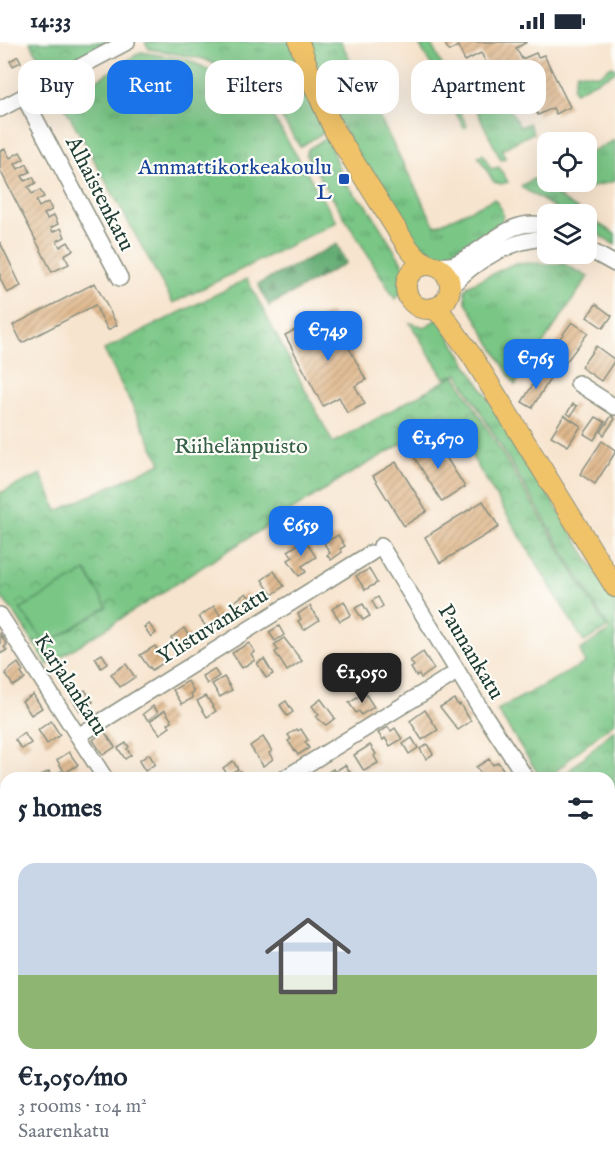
<!DOCTYPE html>
<html lang="en">
<head>
<meta charset="utf-8">
<style>
	body { margin:0; font-family:"IM FELL English",serif; background:#f2f2f3; color:#1f2937; height:100vh; display:flex; flex-direction:column; font-size:22px; white-space:nowrap }
	* { box-sizing:border-box; margin:0 }
	p { font-size:20px; color:#747a83 }
	.icon { flex:none; width:33px; height:33px; fill:none; stroke:currentColor; stroke-width:2; stroke-linecap:round; stroke-linejoin:round }
	.map { position:relative; flex:1; overflow:hidden }
	.panel { position:absolute; left:0px; top:730px; width:615px; height:404px; display:flex; flex-direction:column; background:#fff; border-radius:18px 18px 0 0; box-shadow:0 6px 24px #0002 }
	.panel>* { flex:none }
	.banner { position:absolute; left:18px; top:18px; width:579px; height:54px; display:flex; gap:12px }
	.tools { position:absolute; left:537px; top:90px; display:grid; gap:12px }
	.tools a { display:grid; place-items:center; width:60px; height:60px; border-radius:12px; background:#fff; box-shadow:0 6px 24px #0002; font-size:30px }
	.price { position:absolute; translate:-50% -51px; padding:0 14px; border-radius:12px; background:#1a73e8; color:#fff; font-size:20px; line-height:39px; filter:drop-shadow(0 2px 3px #0008) }
	.price::after { content:''; position:absolute; left:50%; top:36px; width:18px; height:14px; margin-left:-9px; background:inherit; clip-path:polygon(0 0,100% 0,50% 100%) }
	.price.current { background:#222; color:#fff }
	ul { padding:0; list-style:none }
	li { display:grid; align-content:center; gap:12px; height:318px; padding:0 18px }
	li+li { border-top:2px solid #e0e1e3 }
	li span { display:grid; place-items:center; height:186px; border-radius:18px; color:#555 }
	li>.icon { margin-inline-start:auto }
	span .icon { width:108px; height:108px; fill:#fffc; stroke-width:1 }
	li b { font-size:26px }
	h2 { display:flex; justify-content:space-between; align-items:center; height:72px; padding:0 18px; font-size:26px }
	.chip { padding:0 21px; border-radius:18px; background:#fff; box-shadow:0 6px 24px #0002; font-size:21px; line-height:54px }
	.chip.current { background:#1a73e8; color:#fff }
	.status { display:flex; justify-content:space-between; align-items:center; height:42px; padding:0 30px; background:#fff; direction:ltr }
	.status svg { height:16px; fill:currentColor }
	.map>svg:first-child { display:block }
	.grass { fill:url(#grass-tufts); stroke:#4c825c; stroke-width:1.5 }
	.forest { fill:url(#forest-firs); stroke:#407453; stroke-width:1.5 }
	.park { fill:url(#park-crowns); stroke:#4c825c; stroke-width:1.5 }
	.pitch { fill:#79c685; stroke:#4c825c; stroke-width:1.5 }
	.building { fill:url(#building-hatch) }
	.lines { fill:none; stroke-linecap:round; stroke-linejoin:round }
	.minor-casing { stroke:#8b9081; stroke-width:18 }
	.major-casing { stroke:#8b9081; stroke-width:22 }
	.minor { stroke:#fff; stroke-width:15 }
	.major { stroke:#f0c369; stroke-width:20 }
	.rail { stroke:#1f3d34; stroke-width:3; stroke-dasharray:9 4.5; stroke-linecap:butt }
	.major-bridge-casing { stroke:#8b9081; stroke-width:22; stroke-linecap:butt }
	.major-bridge { stroke:#f0c369; stroke-width:20 }
	.transit-dot { fill:#1a4fb4; stroke:#fdfcf7; stroke-width:2 }
	.labels { text-anchor:middle; stroke-width:4.5; stroke-linejoin:round; paint-order:stroke }
	.transit-label { font-size:22px; fill:#164399; stroke:#fdfcf7; text-anchor:end }
	.street-label { font-size:22px; fill:#1f3d34; stroke:#fdfcf7 }
	.park-label { font-size:22px; fill:#365f48; stroke:#fdfcf7 }
</style>
</head>
<body>
<div class="status"><b>14:33</b><svg viewBox="0 0 49 12"><path d="M0 12V9h3v3zM5 12V6h3v6zM10 12V3h3v9zM15 12V0h3v12zM26 1h20v11H26zM47 4h2v5h-2z"/></svg></div>
<div class="map">
<svg width="615" height="1133" viewBox="0 0 615 1133">
	<defs>
		<pattern id="grass-tufts" width="24" height="20" patternUnits="userSpaceOnUse" patternTransform="scale(1.5)"><rect width="24" height="20" fill="#79c685"/><path d="M3 7l-1-3M5 7V3M7 7l1-3M15 17l-1-3M17 17v-4M19 17l1-3" fill="none" stroke="#63a26e"/></pattern>
		<pattern id="forest-firs" width="22" height="20" patternUnits="userSpaceOnUse" patternTransform="scale(1.5)"><rect width="22" height="20" fill="#62ab72"/><path d="M5 1l3.5 6h-7zM16 11l3.5 6h-7z" fill="#508c5e"/></pattern>
		<pattern id="park-crowns" width="20" height="18" patternUnits="userSpaceOnUse" patternTransform="scale(1.5)"><rect width="20" height="18" fill="#79c685"/><path d="M2 6a3 3 0 1 1 6 0M12 15a3 3 0 1 1 6 0" fill="none" stroke="#63a26e"/></pattern>
		<pattern id="building-hatch" width="6" height="6" patternUnits="userSpaceOnUse" patternTransform="scale(1.5)"><rect width="6" height="6" fill="#e0b88c"/><path d="M-1 1l2-2M0 6l6-6M5 7l2-2" fill="none" stroke="#b59773"/></pattern>
	</defs>
	<rect width="100%" height="100%" fill="#fdfcf7"/>
	<filter id="ink" filterUnits="userSpaceOnUse"><feTurbulence type="fractalNoise" baseFrequency=".0167" numOctaves="2"/><feDisplacementMap in="SourceGraphic" scale="12" xChannelSelector="R" yChannelSelector="G"/><feConvolveMatrix kernelMatrix="1 2 1 2 8 2 1 2 1" color-interpolation-filters="sRGB"/></filter>
	<filter id="wash" filterUnits="userSpaceOnUse"><feTurbulence type="fractalNoise" baseFrequency=".008" numOctaves="4" result="noise"/><feDisplacementMap in="SourceGraphic" scale="24" xChannelSelector="R" yChannelSelector="G"/><feGaussianBlur stdDeviation="1.35" result="paint"/><feColorMatrix in="noise" values="0 0 0 0 0 0 0 0 0 0 0 0 0 0 0 0 0 1.4 0 .05"/><feComposite in="paint" operator="in"/></filter>
	<g filter="url(#wash)">
		<rect width="100%" height="100%" fill="#f7e4ce"/>
		<!-- grass -->
		<g class="grass">
			<polygon points="145,0 291,0 326,89 300,105 268,54 259,44 204,17 149,7"/>
			<path d="M305,0H341L435,184L494,157C501,165 505,170 501,182L447,214L435,215L424,210L364,125L338,77L329,39L309,13Z"/>
			<polygon points="418,0 430,0 444,27 442,35 439,37"/>
			<polygon points="141,10 188,18 258,50 337,180 173,261 62,60"/>
			<polygon points="612,24 615,26 615,30 575,50 573,46 577,30 599,33"/>
			<polygon points="445,41 454,43 457,47 450,51 467,84 464,86 440,42"/>
			<polygon points="503,55 520,85 529,81 533,91 502,107 505,116 501,118 476,67"/>
			<path d="M328,95C334,116 346,150 366,162L407,229L405,249L395,257L306,113L308,107Z"/>
			<polygon points="615,98 615,139 557,154 585,172 565,172 521,145 522,143 547,130 548,140 586,140 587,112"/>
			<polygon points="483,112 491,127 499,125 508,140 501,142 494,140 478,114"/>
			<polygon points="586,174 615,192 615,203 587,185"/>
			<polygon points="515,221 564,222 588,235 515,343 466,260 465,248 469,243"/>
			<polygon points="438,276 615,560 615,680 576,711 549,736 541,736 497,668 585,621 580,608 610,588 458,332 444,336 410,281 425,285"/>
		</g>
		<!-- forest -->
		<polygon class="forest" points="337,202 346,221 269,264 258,242"/>
		<!-- park -->
		<g class="park">
			<polygon points="30,0 113,0 50,35"/>
			<polygon points="247,237 333,401 455,333 607,586 584,600 448,375 341,437 48,623 13,569 0,554 0,451 41,432 57,469 161,421 104,308"/>
			<polygon points="615,687 615,761 609,770 609,736 561,736"/>
			<polygon points="615,781 615,853 609,856 609,789"/>
		</g>
		<!-- pitch -->
		<polygon class="pitch" points="86,529 107,565 47,602 20,567"/>
		<g id="blocks">
			<!-- building -->
			<g class="building">
				<polygon points="444,0 527,0 516,6 522,17 536,11 538,15 544,13 570,65 556,72 553,66 538,73 521,40 494,54 495,56 491,58 490,56 476,63 464,39 489,26 481,11 465,19 458,4 449,9"/>
				<polygon points="18,14 21,20 13,24 10,19"/>
				<polygon points="5,107 10,116 20,110 24,117 15,122 18,127 27,122 30,130 22,134 25,139 33,135 36,141 28,145 32,152 40,148 44,155 36,159 39,165 48,160 52,168 44,172 47,177 54,173 58,182 51,186 53,190 61,186 65,195 57,199 60,205 68,200 73,208 64,213 69,222 52,230 0,128 0,109"/>
				<polygon points="0,200 21,244 7,251 0,236"/>
				<polygon points="95,241 117,283 108,288 95,263 22,301 13,283"/>
				<polygon points="596,262 612,274 603,286 587,275"/>
				<polygon points="330,270 366,338 355,344 365,362 347,371 339,355 323,364 285,293"/>
				<polygon points="572,280 588,291 560,328 545,316"/>
				<polygon points="596,304 615,318 601,339 581,325"/>
				<polygon points="540,331 550,337 532,366 522,360"/>
				<polygon points="573,362 577,364 571,374 567,371"/>
				<polygon points="564,373 581,384 568,404 551,394"/>
				<polygon points="612,373 615,377 604,393 601,390"/>
				<polygon points="596,375 605,380 594,398 584,392"/>
				<polygon points="434,396 465,445 442,460 411,410"/>
				<polygon points="602,399 615,408 615,411 595,442 580,432"/>
				<polygon points="396,420 427,469 404,484 373,434"/>
				<polygon points="483,459 499,485 440,521 425,495"/>
				<polygon points="338,493 345,504 340,507 342,510 331,518 327,513 330,511 324,501"/>
				<polygon points="305,498 316,515 302,524 306,530 299,534 288,518 293,515 288,509"/>
				<polygon points="369,527 377,541 365,548 356,534"/>
				<polygon points="274,529 284,544 272,553 262,538"/>
				<polygon points="246,551 255,563 241,572 233,561"/>
				<polygon points="378,555 383,564 377,568 372,559"/>
				<polygon points="344,559 351,573 340,579 332,567"/>
				<polygon points="363,562 370,574 363,578 355,566"/>
				<polygon points="214,564 224,579 209,589 199,575"/>
				<polygon points="310,564 319,578 304,588 298,579 301,577 298,572"/>
				<polygon points="149,582 156,591 151,595 144,585"/>
				<polygon points="279,584 284,593 275,599 269,590"/>
				<polygon points="184,586 193,599 180,608 171,596"/>
				<polygon points="0,592 7,603 4,605 7,608 0,612"/>
				<polygon points="284,596 302,619 287,629 275,610 278,608 274,603"/>
				<polygon points="249,601 255,610 251,612 255,618 242,626 232,611"/>
				<polygon points="155,604 165,620 152,628 150,625 149,626 140,613"/>
				<polygon points="423,610 434,627 421,636 419,632 416,634 411,626 414,624 410,619"/>
				<polygon points="102,612 108,621 101,626 95,616"/>
				<polygon points="362,613 367,621 362,625 357,616"/>
				<polygon points="264,617 273,632 266,636 257,621"/>
				<polygon points="387,620 397,635 383,644 379,638 376,640 371,632"/>
				<polygon points="18,621 23,629 21,631 25,637 13,644 5,631"/>
				<polygon points="358,621 364,632 360,635 354,624"/>
				<polygon points="126,622 135,635 120,645 111,632"/>
				<polygon points="214,627 219,634 207,642 202,634"/>
				<polygon points="224,635 232,648 220,655 212,642"/>
				<polygon points="188,639 194,650 191,652 193,656 182,662 173,648"/>
				<polygon points="85,648 93,660 80,669 72,657"/>
				<polygon points="365,651 374,665 361,673 359,669 356,671 349,661"/>
				<polygon points="33,652 42,666 31,673 22,659"/>
				<polygon points="206,654 216,669 207,675 197,659"/>
				<polygon points="321,657 335,676 326,683 316,675 319,673 312,664"/>
				<polygon points="454,657 458,663 460,662 471,679 458,688 440,665"/>
				<polygon points="286,659 293,670 287,674 280,663"/>
				<polygon points="153,664 158,670 148,678 143,672"/>
				<polygon points="165,668 172,679 168,682 170,685 160,692 150,679"/>
				<polygon points="425,668 438,688 422,698 410,679"/>
				<polygon points="51,679 60,693 47,702 38,688"/>
				<polygon points="388,685 391,689 395,686 402,697 390,704 385,696 383,698 378,691"/>
				<polygon points="297,687 298,689 301,687 308,698 305,700 309,706 298,713 288,699 291,697 288,693"/>
				<polygon points="104,689 115,705 103,713 93,698"/>
				<polygon points="24,691 31,701 22,707 15,698"/>
				<polygon points="263,695 272,709 269,711 273,717 263,724 250,704"/>
				<polygon points="412,696 418,706 409,712 403,702"/>
				<polygon points="126,701 129,705 127,707 131,713 125,717 118,706"/>
				<polygon points="427,702 433,712 426,717 420,707"/>
				<polygon points="370,703 376,712 374,714 378,721 364,729 354,713"/>
				<polygon points="69,710 78,723 65,731 57,718"/>
				<polygon points="149,712 155,722 145,729 139,719"/>
				<polygon points="489,717 493,723 498,720 507,733 502,736 487,736 486,735 484,736 476,725"/>
				<polygon points="233,719 238,727 228,733 223,726"/>
				<polygon points="345,723 354,736 330,736 327,731 333,727 334,730"/>
				<polygon points="49,729 52,735 61,729 66,736 42,736 40,734"/>
				<polygon points="240,729 245,736 229,736"/>
				<polygon points="615,906 615,930 611,932 609,909"/>
				<polygon points="0,932 6,944 6,990 2,992 0,987"/>
				<polygon points="609,994 614,994 612,1013 609,1012"/>
				<polygon points="612,1073 615,1073 615,1095 610,1095"/>
			</g>
		</g>
	</g>
	<g filter="url(#ink)">
		<use href="#blocks" fill-opacity="0" stroke="#8b9081" stroke-width="1.5"/>
		<g class="lines">
			<!-- minor casing -->
			<g class="minor-casing">
				<g id="minor">
					<polyline points="24,55 120,236"/>
					<polyline points="0,67 127,0"/>
					<polyline points="586,206 615,222"/>
					<path d="M435,223C441,223 448,224 454,222C487,209 508,173 548,184"/>
					<path d="M450,246C473,219 512,197 548,196"/>
					<polyline points="578,341 615,365"/>
					<polyline points="381,504 480,666 526,736"/>
					<polyline points="0,573 105,736"/>
					<polyline points="78,694 371,511"/>
					<polyline points="285,736 449,635"/>
					<polyline points="0,814 6,826"/>
					<polyline points="0,1036 6,1040"/>
					<polyline points="609,1051 615,1051"/>
				</g>
			</g>
			<!-- major casing -->
			<g class="major-casing">
				<g id="major">
					<polyline points="299,0 315,46 334,88 407,204 415,214 427,222"/>
					<circle cx="428" cy="245" r="22"/>
					<polyline points="433,266 445,276 472,314 615,545"/>
					<polyline points="609,782 615,774"/>
				</g>
			</g>
			<!-- minor -->
			<use href="#minor" class="minor"/>
			<!-- major -->
			<use href="#major" class="major"/>
			<!-- rail -->
			<g class="rail">
				<polyline points="0,1104 6,1105"/>
				<polyline points="289,1128 358,1133"/>
			</g>
			<!-- major-bridge casing -->
			<g class="major-bridge-casing">
				<polyline id="major-bridge" points="4,1121 6,1094"/>
			</g>
			<!-- major-bridge -->
			<use href="#major-bridge" class="major-bridge"/>
		</g>
	</g>
	<!-- markers -->
	<rect class="transit-dot" x="338" y="131" width="12" height="12" rx="3"/>
	<g class="labels">
		<!-- transit labels -->
		<g class="transit-label">
			<text x="332" y="132">Ammattikorkeakoulu<tspan x="332" dy="25">L</tspan></text>
		</g>
		<!-- street labels -->
		<g class="street-label">
			<text transform="translate(101 151) rotate(63)" y="8">Alhaistenkatu</text>
			<text transform="translate(212 583) rotate(-32)" y="8">Ylistuvankatu</text>
			<text transform="translate(472 609) rotate(59)" y="8">Paunankatu</text>
			<text transform="translate(72 642) rotate(57)" y="8">Karjalankatu</text>
		</g>
		<!-- park labels -->
		<g class="park-label">
			<text x="241" y="411">Riihelänpuisto</text>
		</g>
	</g>
</svg>
<div class="tools">
<a><svg class="icon" aria-label="locate" viewBox="0 0 24 24"><circle cx="12" cy="12" r="6"/><path d="M12 2v4M12 18v4M2 12h4M18 12h4"/></svg></a>
<a><svg class="icon" aria-label="layers" viewBox="0 0 24 24"><path d="M12 4l9 5-9 5-9-5zM3 14l9 5 9-5"/></svg></a>
</div>
<b class="price" style="left:328px;top:320px">€749</b>
<b class="price" style="left:536px;top:348px">€765</b>
<b class="price" style="left:438px;top:428px">€1,670</b>
<b class="price" style="left:301px;top:515px">€659</b>
<b class="price current" style="left:362px;top:662px">€1,050</b>
<div class="banner">
<a class="chip">Buy</a>
<a class="chip current">Rent</a>
<a class="chip">Filters</a>
<a class="chip">New</a>
<a class="chip">Apartment</a>
</div>
<section class="panel">
<h2>5 homes<svg class="icon" aria-label="filters" viewBox="0 0 24 24"><path d="M4 7h16M4 17h16"/><circle cx="9" cy="7" r="2"/><circle cx="15" cy="17" r="2"/></svg></h2>
<ul>
<li><span style="background:linear-gradient(#c9d6e8 60%,#8fb573 0)"><svg class="icon" aria-label="home" viewBox="0 0 24 24"><path d="M3 11l9-7 9 7M6 9v11h12V9"/></svg></span><div><b>€1,050/mo</b><p>3 rooms · 104 m²</p><p>Saarenkatu</p></div></li>
</ul>
</section>
</div>
</body>
</html>
